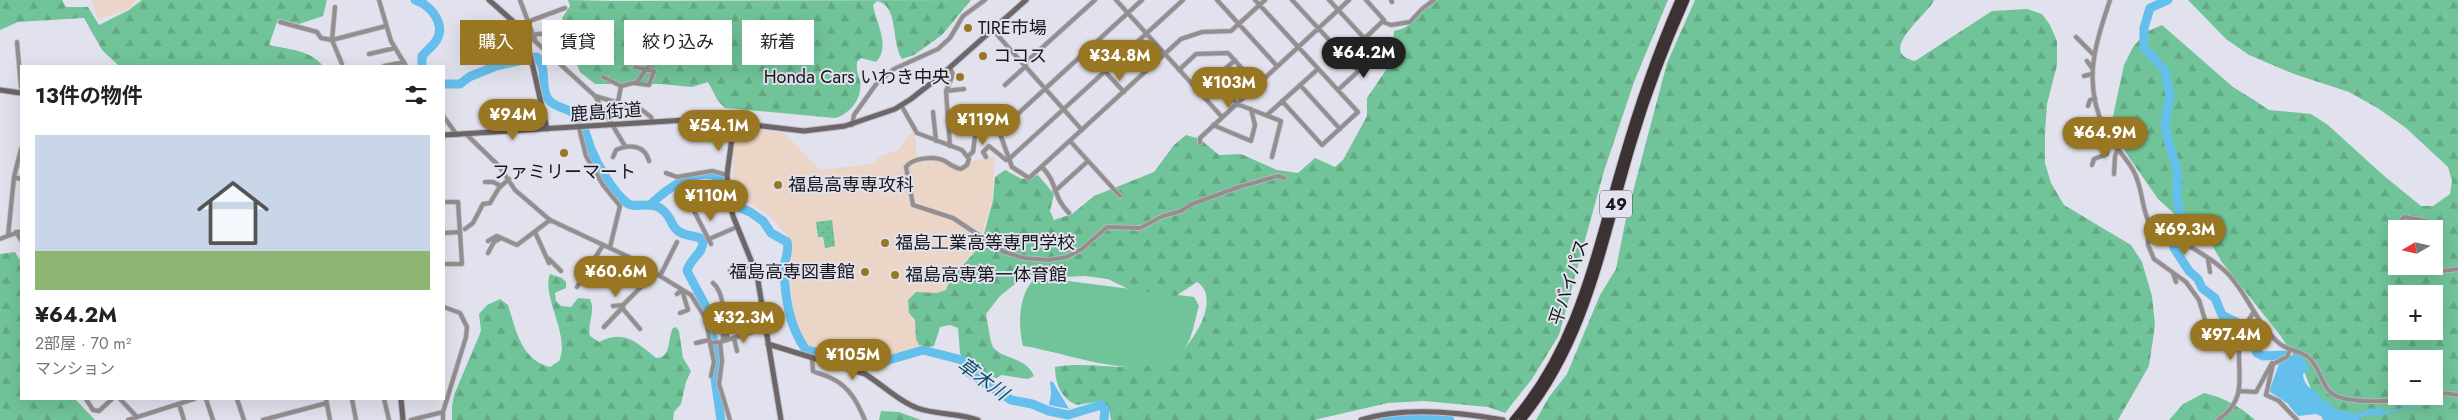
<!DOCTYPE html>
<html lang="ja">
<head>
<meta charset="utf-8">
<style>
  body { margin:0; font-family:Jost,"Noto Sans JP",sans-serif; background:#f6f6f6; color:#222; height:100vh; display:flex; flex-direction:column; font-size:19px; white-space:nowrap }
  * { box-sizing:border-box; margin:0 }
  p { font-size:16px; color:#767676 }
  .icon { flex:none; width:28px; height:28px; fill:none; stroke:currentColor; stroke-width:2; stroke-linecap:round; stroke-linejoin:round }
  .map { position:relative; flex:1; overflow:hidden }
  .drawer { position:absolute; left:20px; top:65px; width:425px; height:335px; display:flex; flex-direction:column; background:#fff; border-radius:0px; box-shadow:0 5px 20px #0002 }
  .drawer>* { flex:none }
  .hud { position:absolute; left:460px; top:20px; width:475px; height:45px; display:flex; gap:10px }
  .needle { width:32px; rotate:261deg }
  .controls { position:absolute; left:2388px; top:220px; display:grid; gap:10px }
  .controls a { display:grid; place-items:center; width:55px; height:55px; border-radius:0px; background:#fff; box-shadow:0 5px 20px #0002; font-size:25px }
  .price { position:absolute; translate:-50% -42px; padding:0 11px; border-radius:18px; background:#997621; color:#fff; font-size:16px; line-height:32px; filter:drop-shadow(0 1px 2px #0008) }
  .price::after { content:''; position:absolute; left:50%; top:30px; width:15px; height:11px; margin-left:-8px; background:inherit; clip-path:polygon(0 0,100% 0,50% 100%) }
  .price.current { background:#222; color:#fff }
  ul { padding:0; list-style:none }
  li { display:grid; align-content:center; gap:10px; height:265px; padding:0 15px }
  li span { display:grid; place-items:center; height:155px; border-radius:0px; color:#555 }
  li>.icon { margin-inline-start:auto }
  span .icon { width:90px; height:90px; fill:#fffc; stroke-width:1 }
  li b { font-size:21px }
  h2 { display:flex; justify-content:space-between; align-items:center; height:60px; padding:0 15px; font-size:21px }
  .tag { padding:0 18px; border-radius:0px; background:#fff; box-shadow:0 5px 20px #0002; font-size:18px; line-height:45px }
  .tag.current { background:#997621; color:#fff }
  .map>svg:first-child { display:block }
  .education { fill:#ead5c7 }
  .grass { fill:#71c499 }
  .forest { fill:url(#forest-firs); fill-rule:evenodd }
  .park { fill:url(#park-dots) }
  .water { fill:#65bfec }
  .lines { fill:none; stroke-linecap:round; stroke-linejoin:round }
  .river { stroke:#65bfec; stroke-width:9 }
  .street-casing { stroke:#bdbdc8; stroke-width:5.5 }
  .secondary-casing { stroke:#bdbdc8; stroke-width:7 }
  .highway-casing { stroke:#bdbdc8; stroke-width:9 }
  .street { stroke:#948e8f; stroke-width:4 }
  .secondary { stroke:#6e6567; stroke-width:5 }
  .highway { stroke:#3d3233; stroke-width:7 }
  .poi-dot { fill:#997621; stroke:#e2e2ee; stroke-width:2 }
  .labels { text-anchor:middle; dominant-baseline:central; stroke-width:4; stroke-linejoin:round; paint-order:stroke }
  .shield { fill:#e2e2ee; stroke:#54545a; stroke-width:1 }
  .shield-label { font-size:16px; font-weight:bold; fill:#17171b }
  .poi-label { font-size:18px; fill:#17171b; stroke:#e2e2ee; text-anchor:start }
  .street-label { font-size:18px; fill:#17171b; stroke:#e2e2ee }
  .water-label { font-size:19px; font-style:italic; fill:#03516f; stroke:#e2e2ee }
</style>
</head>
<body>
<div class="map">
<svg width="2458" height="420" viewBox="0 0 2458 420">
  <defs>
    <pattern id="forest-firs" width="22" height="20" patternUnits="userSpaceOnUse" patternTransform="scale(1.25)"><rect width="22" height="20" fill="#71c499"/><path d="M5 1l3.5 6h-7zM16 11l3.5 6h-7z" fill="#61a883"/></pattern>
    <pattern id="park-dots" width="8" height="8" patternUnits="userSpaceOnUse" patternTransform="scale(1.25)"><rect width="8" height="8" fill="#71c499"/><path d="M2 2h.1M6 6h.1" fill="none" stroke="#61a883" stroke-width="1.8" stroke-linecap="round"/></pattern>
  </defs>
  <rect width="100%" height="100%" fill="#e2e2ee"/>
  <path class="education" d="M 91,0 L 135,0 L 131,8 L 98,19 Z
    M 735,127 L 784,133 L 820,170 L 872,164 L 879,157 L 898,150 L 911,132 L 915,134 L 917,156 L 934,154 L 962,166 L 966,162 L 995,156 L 992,200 L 971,270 L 927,343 L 872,364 L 862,364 L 807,346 L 796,326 L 790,283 L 792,249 L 788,237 L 770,216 L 737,196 L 732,190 Z"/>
  <path class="grass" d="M 1036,277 L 1194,297 L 1199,306 C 1195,318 1193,336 1186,346 C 1157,391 1064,351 1023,346 C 1018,324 1018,294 1036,277 Z"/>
  <path class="forest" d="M 0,0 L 62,0 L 66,7 L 88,7 L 99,25 L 129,10 L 142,0 L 327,0 L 323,16 L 299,24 L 278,19 L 269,45 C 287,49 311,50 323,66 L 119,66 L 102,50 L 84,18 L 18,22 L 0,30 Z
    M 568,0 L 613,1 L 971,0 L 942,35 L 914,55 L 902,59 C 891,43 899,5 877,1 L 873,5 C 876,23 891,46 876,62 L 861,58 L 857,62 C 856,70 858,74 860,81 C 863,98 850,114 835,118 L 725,108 L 718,101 L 708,82 L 692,87 L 661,84 L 595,84 L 580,72 L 569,45 L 562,18 L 570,6 Z
    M 1435,0 L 1668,0 L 1634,82 L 1604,171 L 1559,335 L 1532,379 L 1505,413 L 1488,407 L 1424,401 L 1388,403 L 1314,420 L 1111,420 L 1109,410 L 1102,401 L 1077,405 C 1061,399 1055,383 1055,367 C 1100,358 1160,385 1191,340 C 1197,331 1202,323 1205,313 C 1208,301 1208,289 1197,282 L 1176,296 L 1128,289 L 1108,279 L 1085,276 L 1065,277 L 1050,274 L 1026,275 L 1000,296 L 986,314 C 988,323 989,335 992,345 C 998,359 1026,356 1034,376 L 1028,379 L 1001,375 L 997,378 L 970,372 L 960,353 L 958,328 L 950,325 L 940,327 L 934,346 L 929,347 L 919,345 L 916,339 L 915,320 L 909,313 L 908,300 L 916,292 L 937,293 L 946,290 L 950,280 L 981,245 L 993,200 L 995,177 L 1005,170 L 1022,179 L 1038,175 L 1054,194 L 1050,211 L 1054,220 L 1072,214 L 1094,196 L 1154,172 L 1174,145 L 1186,135 L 1200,139 L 1219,155 L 1241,154 L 1277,170 L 1298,173 L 1315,158 L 1335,167 L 1343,160 L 1367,116 L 1367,98 L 1392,61 L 1394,31 C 1416,27 1417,12 1435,0 Z
    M 1695,0 L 1934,0 C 1931,12 1874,52 1915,61 L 1992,11 L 2027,9 L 2042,14 L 2050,25 L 2057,41 L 2057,65 L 2047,104 L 2045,134 L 2045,163 L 2051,183 L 2064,205 L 2131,245 L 2142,262 L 2152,296 L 2155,325 L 2149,366 L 2118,420 L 1536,420 L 1549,397 L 1567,374 L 1600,295 L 1616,269 L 1626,218 L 1667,63 Z
    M 2188,0 L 2458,0 L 2458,420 L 2323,420 L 2304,371 L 2280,335 L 2221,261 L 2208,238 L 2180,219 L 2158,199 L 2126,153 L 2113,116 L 2124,65 L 2133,47 L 2146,32 L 2162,25 L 2233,87 L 2254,100 L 2269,110 L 2311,114 L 2328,125 L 2383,175 L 2421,206 L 2433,206 L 2450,194 L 2452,181 L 2448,167 L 2406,128 L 2379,109 L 2349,92 L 2294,74 L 2249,55 L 2226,39 ZM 2396,229 L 2434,229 L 2434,266 L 2396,266 ZM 2396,294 L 2434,294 L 2434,331 L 2396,331 ZM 2396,359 L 2434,359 L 2434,396 L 2396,396 Z
    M 15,252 L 21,262 L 21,399 L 75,399 L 95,420 L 0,420 L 0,254 Z
    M 550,274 L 562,278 L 566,282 L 566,288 L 555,293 L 556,301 L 561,306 L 571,307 L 578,298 L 590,299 C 596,312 587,323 590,336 L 599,342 C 625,329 637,343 656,358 C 672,358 667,339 673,328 L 676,327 L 679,331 L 683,358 L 691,371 L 686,382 L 681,404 L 674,412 L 673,420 L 452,420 L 452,407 L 454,395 L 481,331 L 479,314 L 487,305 L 500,299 L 508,305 C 516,330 521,360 550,367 L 559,361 C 571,336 541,296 550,274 Z
    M 2204,393 C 2225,398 2239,406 2255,420 L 2169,420 L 2183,404 Z
    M 881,411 L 899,412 L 921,420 L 879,420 Z"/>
  <path class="park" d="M 832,220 L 835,246 L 825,248 L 823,237 L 818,237 L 816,222 Z"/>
  <path class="water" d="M 2300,354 L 2310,369 L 2303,374 C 2303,384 2311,390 2319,393 L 2323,401 L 2330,402 L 2333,409 L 2358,414 L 2371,408 L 2376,410 L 2381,407 L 2385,411 L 2421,406 L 2377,416 L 2367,414 L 2359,420 L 2323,420 L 2323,417 L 2316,414 L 2298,416 L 2287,403 L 2270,392 L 2270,389 L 2280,361 L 2292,355 Z
    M 1050,381 L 1053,382 L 1069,409 L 1049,405 L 1051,394 Z"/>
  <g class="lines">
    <path class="river" d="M 415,0 C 430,5 447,24 436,41 C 432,47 426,51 422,56 L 422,66
      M 2168,0 L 2150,8 L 2144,28 L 2144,48 L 2165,70 L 2170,95 L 2165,124 L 2168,141 L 2177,169 L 2177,196 L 2181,221 L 2173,240 L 2174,248 L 2189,271 L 2198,279 L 2202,288 L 2215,298 L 2222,315 L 2244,326 L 2257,353 L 2263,356 L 2284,355 L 2292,363
      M 444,84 L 460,84 L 469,77 L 496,66 L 537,57 C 548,70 540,84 547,97 C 553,109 570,107 578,117 C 585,127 587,138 591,149 C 598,166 613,192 627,203 C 634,209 648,201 660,208 C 673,217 669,224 678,231 C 685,236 692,235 700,238 L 703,242 C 703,254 690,258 687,271 L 711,316 L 711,332 L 718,352 L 715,379 L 721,420
      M 651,204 C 667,189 698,165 720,178 L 738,207 L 750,212 L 763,221 L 771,233 L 787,242 C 790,252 784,260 784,269 C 785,297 789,327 806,350 L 832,356 L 861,366 L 872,365 L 923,350 L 962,360 L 968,372 L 1011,400 L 1032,404 L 1049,411 L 1068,415 L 1101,405 L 1105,409 L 1104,420
      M 1381,420 L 1404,417 L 1450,420"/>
    <g class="street-casing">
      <path id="street" d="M 379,0 L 391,41 L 406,66
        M 520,0 L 535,40
        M 1116,0 L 1222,117
        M 1142,0 L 999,131 L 1012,167 L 1029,178 L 1181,39 L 1202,32 L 1231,31 L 1265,0
        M 1217,0 L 1277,66
        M 1255,0 L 1358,112 L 1322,145 L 1282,101
        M 1292,0 L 1358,71
        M 1329,0 L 1378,53 L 1338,90
        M 1391,0 L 1392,2
        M 2110,0 C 2095,45 2082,83 2105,130 C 2112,144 2125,156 2133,170 C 2143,187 2141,208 2150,225 C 2173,238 2206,253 2225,271 C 2246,290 2256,324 2280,344 C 2288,350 2300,351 2308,357 C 2319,365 2321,383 2330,392 C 2342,404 2397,403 2412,396
        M 335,7 L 332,40 L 342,64
        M 280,22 L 317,32 L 321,38 L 332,40 L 386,26
        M 527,22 L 565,8
        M 1383,22 L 1391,25 L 1410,22 L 1422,9 L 1434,0
        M 992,29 L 1082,130
        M 525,32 L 595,96 L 642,110 L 651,117 L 652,122
        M 533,35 C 548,32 560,33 565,49
        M 2076,37 L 2093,54
        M 1364,39 L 1384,20 L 1366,0
        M 17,42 L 21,87
        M 1086,51 L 1124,92
        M 369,54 L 395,48
        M 1235,60 L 1214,79 L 1237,104 L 1281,121 L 1272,157
        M 2087,61 L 2092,68
        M 1024,64 L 1095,0
        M 384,66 L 404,62
        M 950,67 L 953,75 L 946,91 L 950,146
        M 1179,70 L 1196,54 L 1228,53 L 1257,85
        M 2084,76 L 2092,74
        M 603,77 L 621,86 L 637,82 L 660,50 L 658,41
        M 634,83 L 649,85 L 654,71 L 635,67
        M 1005,85 L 1026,66
        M 1300,85 L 1340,129
        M 946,91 L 964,89
        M 595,96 L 625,146
        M 618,102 L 621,86
        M 901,105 L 917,133 L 962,150 L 969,159 L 967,165 L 961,169 C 953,168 949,163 943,160 C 933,156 912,158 906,167 L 913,205 L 953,218 L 1004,252 L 1024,258 L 1048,260 L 1067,257 L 1082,249 L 1107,227 L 1140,228 L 1163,216 L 1181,211 L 1192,204 L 1239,187 L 1278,176 L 1284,178
        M 2088,106 L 2090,100 L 2095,98
        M 933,112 L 936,141
        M 1267,115 L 1318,69
        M 444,117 L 457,135
        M 852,125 L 854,115 L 877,83 L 894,69 L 938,49 L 950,38 L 963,16 L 985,0
        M 1213,125 L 1251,141 L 1255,125 L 1251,109
        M 579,128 L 586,156 L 603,185 L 620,206 L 610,247
        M 466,134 L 499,166 L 515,190 L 550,220 L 629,257 L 691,295 L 706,319 L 710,343 L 720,342 L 766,328
        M 1070,141 L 1120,196
        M 1200,143 L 1200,138 L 1349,0
        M 968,156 L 973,152 L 977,120
        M 613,157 L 616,150 C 630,144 645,145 649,161
        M 986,157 L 983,152 L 989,146 L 1006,160 L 1009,159 L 1183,0
        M 2092,165 L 2094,159 L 2107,154 L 2109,138
        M 1042,167 C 1058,183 1052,196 1069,213
        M 666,173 L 677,177 L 712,171 L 727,175
        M 2114,174 L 2115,156 L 2118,149
        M 14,177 L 21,179
        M 485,182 L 493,182 L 501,186
        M 1055,191 L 1088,161
        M 444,202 L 458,202 L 462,264 L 444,264
        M 693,209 L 711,244
        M 2149,221 L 2148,245 L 2154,259 L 2186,282 L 2199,300 L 2205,320 L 2214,327 L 2240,341
        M 465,229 L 473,223 L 483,204 L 490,203 L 499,188 L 509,179
        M 2403,229 L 2400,222 L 2404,217 L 2427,221
        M 16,232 L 21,240
        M 535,232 L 549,263
        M 444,233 L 460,232
        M 8,236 L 14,177 L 21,149
        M 0,239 L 21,231
        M 709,239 L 737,227
        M 488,241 L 497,236 L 517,245 L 550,220
        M 488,253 L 494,242 L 501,238
        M 549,259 L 561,271
        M 2208,259 L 2210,272
        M 2434,263 L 2442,271 L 2458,269
        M 730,271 L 754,265
        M 2173,273 L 2176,282
        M 660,276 L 677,242
        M 713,283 C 727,295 723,325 723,341
        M 577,287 L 603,245
        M 677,294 L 682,290 L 688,310 L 680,313
        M 613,306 L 623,305
        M 604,327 L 623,307
        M 640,329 L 623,309 L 623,305 L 655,273
        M 734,338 L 737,351
        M 727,340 L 727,327 L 739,322 L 736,305
        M 720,342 L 722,361 L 719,384 L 730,420
        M 696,343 L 709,340
        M 710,343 L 714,362 L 711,376
        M 2290,349 L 2287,357 L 2273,364 L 2266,395 L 2279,401 L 2297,420
        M 812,358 L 813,371 C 819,374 825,375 831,378 C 850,387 857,402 865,420
        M 2239,391 L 2256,392 L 2272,363
        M 2434,392 L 2458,395
        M 86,399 L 93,410 L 99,411 L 112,399
        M 120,399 L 137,417
        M 206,399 L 213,420
        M 237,399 L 244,420
        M 326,399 L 330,420
        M 352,399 L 356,420
        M 384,399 L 389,420
        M 179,404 L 184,420
        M 128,420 L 194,399
        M 263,420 L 327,403
        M 411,420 L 443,412
        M 443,420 L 443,412 L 466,337 L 467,327 L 460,313 L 444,307
        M 2218,420 C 2251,397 2235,372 2240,341 C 2241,331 2248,321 2253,313"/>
    </g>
    <g class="secondary-casing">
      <path id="secondary" d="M 489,0 L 525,32 L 547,129
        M 0,90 L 21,93
        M 734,123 L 727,175 L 729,199 L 733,216 L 757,275 L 781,420
        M 444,135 L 702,119 L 804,131 L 845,126 L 895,109 L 911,99 L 939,77 L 1026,0
        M 768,344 L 865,374 C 883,385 898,401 917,408 C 937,415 958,413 978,420
        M 401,399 L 403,420
        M 1361,420 C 1404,406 1459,412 1503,420"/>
    </g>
    <g class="highway-casing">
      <path id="highway" d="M 1513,420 C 1577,346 1594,256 1621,164 C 1637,108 1656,53 1679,0
        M 1522,420 C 1589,339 1604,236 1634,139 C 1648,92 1666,45 1686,0"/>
    </g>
    <use href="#street" class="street"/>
    <use href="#secondary" class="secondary"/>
    <use href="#highway" class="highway"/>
  </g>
  <g class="poi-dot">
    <circle cx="968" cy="28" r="5"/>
    <circle cx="983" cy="56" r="5"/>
    <circle cx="960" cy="77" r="5"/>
    <circle cx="564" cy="153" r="5"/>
    <circle cx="778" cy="185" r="5"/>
    <circle cx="885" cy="243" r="5"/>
    <circle cx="865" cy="272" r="5"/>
    <circle cx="895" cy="275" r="5"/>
  </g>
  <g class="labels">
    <rect class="shield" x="1600" y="190.5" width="32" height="27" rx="4"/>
    <g class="shield-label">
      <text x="1616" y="204">49</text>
    </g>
    <g class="poi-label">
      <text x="978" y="28">TIRE市場</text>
      <text x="993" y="56">ココス</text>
      <text x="950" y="77" text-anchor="end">Honda Cars いわき中央</text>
      <text x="564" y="172" text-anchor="middle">ファミリーマート</text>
      <text x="788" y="185">福島高専専攻科</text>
      <text x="895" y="243">福島工業高等専門学校</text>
      <text x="855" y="272" text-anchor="end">福島高専図書館</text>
      <text x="905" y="275">福島高専第一体育館</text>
    </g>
    <g class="street-label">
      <text transform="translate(606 112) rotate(-4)">鹿島街道</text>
      <text transform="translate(1569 282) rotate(-72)">平バイパス</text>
    </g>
    <g class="water-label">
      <text transform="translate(983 379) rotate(36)">草木川</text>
    </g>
  </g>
</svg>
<div class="controls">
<a><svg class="needle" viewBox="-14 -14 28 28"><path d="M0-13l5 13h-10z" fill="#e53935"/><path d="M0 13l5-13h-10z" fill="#767676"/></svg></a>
<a>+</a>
<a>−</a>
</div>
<b class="price current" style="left:1364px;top:79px">¥64.2M</b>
<b class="price" style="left:1120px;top:82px">¥34.8M</b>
<b class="price" style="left:1229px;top:109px">¥103M</b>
<b class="price" style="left:513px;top:141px">¥94M</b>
<b class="price" style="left:983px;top:146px">¥119M</b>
<b class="price" style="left:719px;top:152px">¥54.1M</b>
<b class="price" style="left:2105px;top:159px">¥64.9M</b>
<b class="price" style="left:711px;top:222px">¥110M</b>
<b class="price" style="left:2185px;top:256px">¥69.3M</b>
<b class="price" style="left:616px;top:298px">¥60.6M</b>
<b class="price" style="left:744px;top:344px">¥32.3M</b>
<b class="price" style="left:2231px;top:361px">¥97.4M</b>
<b class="price" style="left:853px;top:381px">¥105M</b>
<div class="hud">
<a class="tag current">購入</a>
<a class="tag">賃貸</a>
<a class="tag">絞り込み</a>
<a class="tag">新着</a>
</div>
<section class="drawer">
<h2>13件の物件<svg class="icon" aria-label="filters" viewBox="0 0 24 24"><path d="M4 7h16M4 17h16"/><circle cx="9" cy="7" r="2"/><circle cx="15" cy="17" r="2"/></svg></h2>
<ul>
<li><span style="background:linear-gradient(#c9d6e8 75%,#8fb573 0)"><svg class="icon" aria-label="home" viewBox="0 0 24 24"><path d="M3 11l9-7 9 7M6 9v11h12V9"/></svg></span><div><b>¥64.2M</b><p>2部屋 · 70 m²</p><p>マンション</p></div></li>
</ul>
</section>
</div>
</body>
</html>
